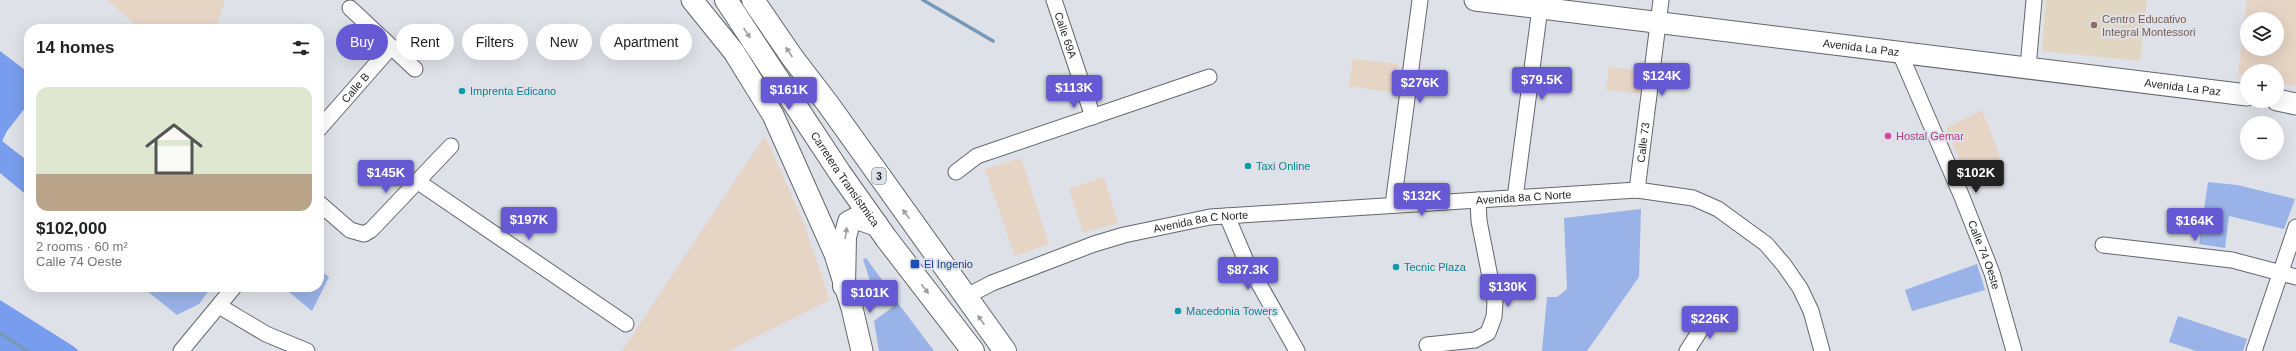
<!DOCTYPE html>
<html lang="en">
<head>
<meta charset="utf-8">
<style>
  body { margin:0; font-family:Arial,sans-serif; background:#f6f6f6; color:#202124; height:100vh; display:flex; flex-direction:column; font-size:15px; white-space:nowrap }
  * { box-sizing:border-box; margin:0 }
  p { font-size:13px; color:#757577 }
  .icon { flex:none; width:22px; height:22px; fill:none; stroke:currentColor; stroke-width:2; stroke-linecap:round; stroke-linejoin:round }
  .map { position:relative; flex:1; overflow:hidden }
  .side { position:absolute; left:24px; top:24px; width:300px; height:268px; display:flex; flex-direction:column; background:#fff; border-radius:16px; box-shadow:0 4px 16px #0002 }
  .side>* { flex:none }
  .top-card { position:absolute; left:336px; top:24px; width:380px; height:36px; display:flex; gap:8px }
  .buttons { position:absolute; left:2240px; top:12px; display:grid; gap:8px }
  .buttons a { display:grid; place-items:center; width:44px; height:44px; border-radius:50%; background:#fff; box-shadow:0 4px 16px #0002; font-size:20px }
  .price { position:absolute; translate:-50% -34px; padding:0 9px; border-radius:4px; background:#6659d3; color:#fff; font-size:13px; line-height:26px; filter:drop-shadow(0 1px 2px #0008) }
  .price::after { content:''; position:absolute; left:50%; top:24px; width:12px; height:9px; margin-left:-6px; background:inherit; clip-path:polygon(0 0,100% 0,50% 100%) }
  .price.selected { background:#222; color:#fff }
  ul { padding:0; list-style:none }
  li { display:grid; align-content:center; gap:8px; height:212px; padding:0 12px }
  li span { display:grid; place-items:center; height:124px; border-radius:12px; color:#555 }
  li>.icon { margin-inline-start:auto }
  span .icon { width:72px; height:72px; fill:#fffc; stroke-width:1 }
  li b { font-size:17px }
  h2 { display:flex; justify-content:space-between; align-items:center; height:48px; padding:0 12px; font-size:17px }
  .tag { padding:0 14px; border-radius:18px; background:#fff; box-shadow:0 4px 16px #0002; font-size:14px; line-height:36px }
  .tag.selected { background:#6659d3; color:#fff }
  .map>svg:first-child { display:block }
  .commercial { fill:#e6d4c4; fill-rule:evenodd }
  .education { fill:#e1d6c2 }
  .green { fill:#99b2e7 }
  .forest { fill:#789dee }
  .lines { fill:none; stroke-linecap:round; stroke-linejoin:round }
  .stream { stroke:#7798b6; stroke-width:3.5 }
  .street-casing { stroke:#63666b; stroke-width:17 }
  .secondary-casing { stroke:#63666b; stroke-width:23 }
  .primary-casing { stroke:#63666b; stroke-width:24 }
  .street { stroke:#fff; stroke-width:15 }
  .secondary { stroke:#fff; stroke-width:21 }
  .primary { stroke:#fff; stroke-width:22 }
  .oneway { fill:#9c9d9e }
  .education-dot { fill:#8d6e63; stroke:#dee1e7; stroke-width:1.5 }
  .culture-dot { fill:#0f9aa8; stroke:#dee1e7; stroke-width:1.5 }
  .hotel-dot { fill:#d1479c; stroke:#dee1e7; stroke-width:1.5 }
  .transit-dot { fill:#1a4fb4; stroke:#dee1e7; stroke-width:1.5 }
  .labels { text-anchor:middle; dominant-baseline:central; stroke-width:4; stroke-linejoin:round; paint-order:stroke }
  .shield { fill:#dee1e7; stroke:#5c5d61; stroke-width:1 }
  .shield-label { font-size:10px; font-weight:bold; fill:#242527 }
  .education-label { font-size:11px; fill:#785e54; stroke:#dee1e7; text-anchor:start }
  .street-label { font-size:11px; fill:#242527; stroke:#dee1e7 }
  .culture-label { font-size:11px; fill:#0d838f; stroke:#dee1e7; text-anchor:start }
  .hotel-label { font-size:11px; fill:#b23c85; stroke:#dee1e7; text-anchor:start }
  .transit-label { font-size:11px; fill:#164399; stroke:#dee1e7; text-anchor:start }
</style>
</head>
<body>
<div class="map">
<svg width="2296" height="351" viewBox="0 0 2296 351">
  <rect width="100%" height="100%" fill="#dee1e7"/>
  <path class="commercial" d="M 107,0 L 225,0 L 215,29 L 141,29 Z
    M 2247,0 L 2296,0 L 2296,86 L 2277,82 L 2277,71 L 2247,71 L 2247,76 L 2238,74 ZM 2247,19 L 2277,19 L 2277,49 L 2247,49 Z
    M 1353,59 L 1398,64 L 1396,93 L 1349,86 Z
    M 1609,67 L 1645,71 L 1642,94 L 1606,90 Z
    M 1982,110 L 2002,162 L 1966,174 L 1946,128 Z
    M 765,136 L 802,219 L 830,300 L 728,351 L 622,351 Z
    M 1021,158 L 1049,244 L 1015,256 L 985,169 Z
    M 1104,177 L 1118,223 L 1083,233 L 1069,189 Z"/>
  <path class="education" d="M 2046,0 L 2147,0 L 2140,61 L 2042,51 Z"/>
  <path class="green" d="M 2208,182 L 2237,185 L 2295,199 L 2284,229 L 2229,216 L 2225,248 L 2199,244 Z
    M 1641,209 L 1639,277 L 1587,351 L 1542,351 L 1547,297 L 1557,297 L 1567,289 L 1564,218 Z
    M 866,258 L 893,295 L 873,309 L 872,287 L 863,259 Z
    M 1977,264 L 1985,290 L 1912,311 L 1905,290 Z
    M 319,269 L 329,277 L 312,311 L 283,287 L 319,287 Z
    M 142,287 L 211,287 L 211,288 L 199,304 L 177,315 Z
    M 898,303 L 934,351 L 879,351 L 874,321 Z
    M 2178,316 L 2247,339 L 2243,351 L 2196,351 L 2169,342 Z"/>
  <path class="forest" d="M 0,51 L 29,73 L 29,103 L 7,131 L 2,141 L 29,162 L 29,197 L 0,173 Z
    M 0,300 L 73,346 L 79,351 L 0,351 Z"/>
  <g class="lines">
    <path class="stream" d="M 923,0 L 993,41
      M 0,333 L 27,351"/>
    <g class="street-casing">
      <g id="street">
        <path id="s1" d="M 1054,0 L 1093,117"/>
        <path d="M 350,8 L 415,69"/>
        <path id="s2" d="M 1899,51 L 1962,197 L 1992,273 L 2014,351"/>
        <path d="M 2028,67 L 2034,0"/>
        <path id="s3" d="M 319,129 L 391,47"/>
        <path d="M 956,172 L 977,156 L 1209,77"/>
        <path d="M 417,181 L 626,324"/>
        <path id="s4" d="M 1637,190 L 1661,0"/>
        <path d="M 1515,198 L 1541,0"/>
        <path d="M 319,203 L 350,230 L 364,234 L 371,230 L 451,146"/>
        <path d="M 1393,205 L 1420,0"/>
        <path d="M 1227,216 L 1246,261 L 1297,351"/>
        <path d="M 2103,245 L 2232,260 L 2296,277"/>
        <path id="s5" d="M 965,297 L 992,283 L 1094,244 L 1124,235 L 1210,217 L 1637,190 L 1693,198 L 1718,209 L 1766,244 L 1784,265 L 1800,288 L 1811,311 L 1822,351"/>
        <path d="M 219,306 L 266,334 L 307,351"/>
        <path d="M 1427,345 L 1475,340 L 1488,333 L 1494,317 L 1495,302 L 1479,221 L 1478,200"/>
        <path d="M 181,351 L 234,287"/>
        <path d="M 1687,351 L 1710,315"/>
        <path d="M 2254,351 L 2296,227"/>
      </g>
    </g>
    <g class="secondary-casing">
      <g id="secondary">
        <path d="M 692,0 L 734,52 L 773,115 L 835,254 L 852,308 L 862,351"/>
        <path id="s6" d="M 1475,0 L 2247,95"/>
        <path d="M 2277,100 L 2296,104"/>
      </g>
    </g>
    <g class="primary-casing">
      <g id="primary">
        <path id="s7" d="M 726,0 L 840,173 L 886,238 L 973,351"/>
        <path d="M 753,0 L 792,57 L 828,104 L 1005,351"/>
        <path d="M 844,286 L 845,237 L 849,222 L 857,218 L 877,225"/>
      </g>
    </g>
    <use href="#street" class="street"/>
    <use href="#secondary" class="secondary"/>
    <use href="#primary" class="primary"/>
  </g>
  <defs><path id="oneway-solid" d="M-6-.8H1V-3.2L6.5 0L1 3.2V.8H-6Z"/></defs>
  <g class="oneway">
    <use href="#oneway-solid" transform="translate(747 33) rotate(56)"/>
    <use href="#oneway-solid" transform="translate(789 52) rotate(-124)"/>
    <use href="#oneway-solid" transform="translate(906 214) rotate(-125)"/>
    <use href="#oneway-solid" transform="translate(846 233) rotate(-81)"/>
    <use href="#oneway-solid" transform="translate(925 289) rotate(53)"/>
    <use href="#oneway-solid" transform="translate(981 320) rotate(-125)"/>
  </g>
  <circle class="education-dot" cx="2094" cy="25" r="4"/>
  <g class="culture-dot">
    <circle cx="462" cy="91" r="4"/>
    <circle cx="1248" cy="166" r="4"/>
    <circle cx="1396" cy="267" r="4"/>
    <circle cx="1178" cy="311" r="4"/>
  </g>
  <circle class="hotel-dot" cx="1888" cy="136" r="4"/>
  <rect class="transit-dot" x="910" y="259" width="10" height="10" rx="2"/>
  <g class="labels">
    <rect class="shield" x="872" y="168" width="14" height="16" rx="3"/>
    <g class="shield-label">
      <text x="879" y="176">3</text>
    </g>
    <g class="education-label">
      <text x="2102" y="19">Centro Educativo<tspan x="2102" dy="13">Integral Montessori</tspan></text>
    </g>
    <g class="street-label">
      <text stroke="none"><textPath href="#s1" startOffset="37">Calle 69A</textPath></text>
      <text stroke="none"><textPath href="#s6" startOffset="389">Avenida La Paz</textPath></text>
      <text stroke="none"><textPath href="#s6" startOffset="713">Avenida La Paz</textPath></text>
      <text stroke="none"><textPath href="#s3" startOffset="55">Calle B</textPath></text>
      <text stroke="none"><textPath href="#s4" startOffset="48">Calle 73</textPath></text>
      <text stroke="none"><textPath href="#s7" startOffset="215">Carretera Transístmica</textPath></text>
      <text stroke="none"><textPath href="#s5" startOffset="573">Avenida 8a C Norte</textPath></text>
      <text stroke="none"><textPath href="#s5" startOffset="249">Avenida 8a C Norte</textPath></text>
      <text stroke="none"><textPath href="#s2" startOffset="221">Calle 74 Oeste</textPath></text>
    </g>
    <g class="culture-label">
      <text x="470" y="91">Imprenta Edicano</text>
      <text x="1256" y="166">Taxi Online</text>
      <text x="1404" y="267">Tecnic Plaza</text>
      <text x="1186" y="311">Macedonia Towers</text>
    </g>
    <g class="hotel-label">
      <text x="1896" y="136">Hostal Gemar</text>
    </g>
    <g class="transit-label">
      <text x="924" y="264">El Ingenio</text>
    </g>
  </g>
</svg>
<div class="buttons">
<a><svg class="icon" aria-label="layers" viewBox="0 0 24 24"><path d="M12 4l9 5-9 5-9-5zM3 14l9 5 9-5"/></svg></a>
<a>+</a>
<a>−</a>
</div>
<b class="price" style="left:1662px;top:97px">$124K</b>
<b class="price" style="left:1542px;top:101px">$79.5K</b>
<b class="price" style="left:1420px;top:104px">$276K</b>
<b class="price" style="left:1074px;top:109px">$113K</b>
<b class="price" style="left:789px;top:111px">$161K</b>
<b class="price" style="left:386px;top:194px">$145K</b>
<b class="price selected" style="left:1976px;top:194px">$102K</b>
<b class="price" style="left:1422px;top:217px">$132K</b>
<b class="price" style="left:529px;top:241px">$197K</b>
<b class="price" style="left:2195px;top:242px">$164K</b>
<b class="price" style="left:1248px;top:291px">$87.3K</b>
<b class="price" style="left:1508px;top:308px">$130K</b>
<b class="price" style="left:870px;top:314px">$101K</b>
<b class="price" style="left:1710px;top:340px">$226K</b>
<div class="top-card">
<a class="tag selected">Buy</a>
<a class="tag">Rent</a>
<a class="tag">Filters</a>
<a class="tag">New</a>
<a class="tag">Apartment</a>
</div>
<section class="side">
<h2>14 homes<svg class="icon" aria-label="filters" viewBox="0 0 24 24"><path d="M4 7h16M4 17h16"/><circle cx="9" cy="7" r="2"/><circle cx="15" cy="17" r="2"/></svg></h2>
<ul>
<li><span style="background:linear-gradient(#dfe7d0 70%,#b9a48a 0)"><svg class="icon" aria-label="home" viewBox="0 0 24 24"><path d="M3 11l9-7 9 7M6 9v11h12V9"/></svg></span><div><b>$102,000</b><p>2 rooms · 60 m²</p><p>Calle 74 Oeste</p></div></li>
</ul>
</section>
</div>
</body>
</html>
